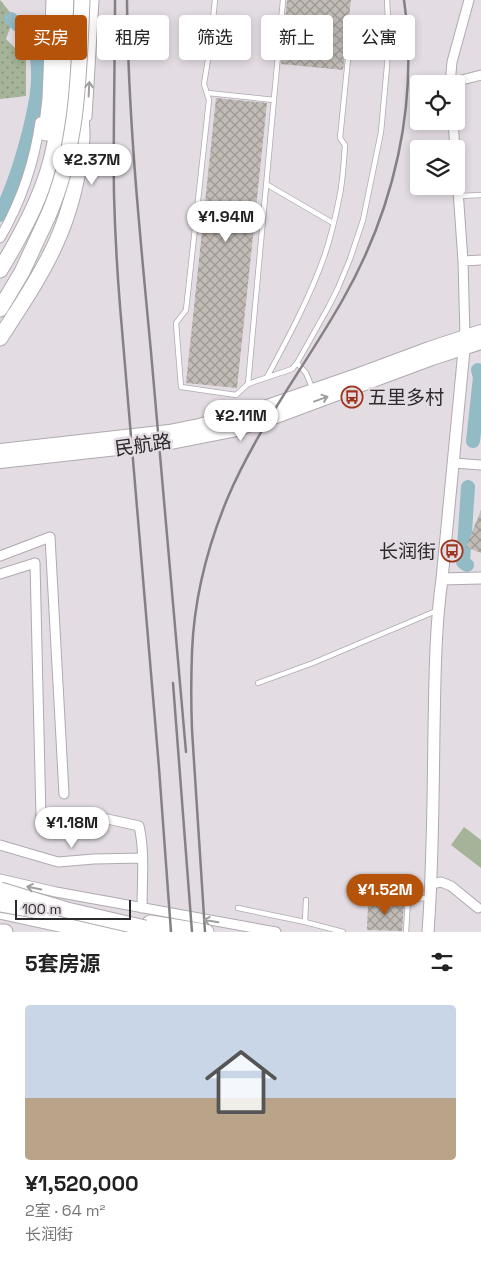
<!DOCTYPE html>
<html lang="zh">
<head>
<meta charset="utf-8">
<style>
  body { margin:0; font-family:"Space Grotesk","Noto Sans SC",sans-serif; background:#f6f6f6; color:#222; height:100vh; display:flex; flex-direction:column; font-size:19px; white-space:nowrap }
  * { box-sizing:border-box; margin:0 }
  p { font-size:16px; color:#767676 }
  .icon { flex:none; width:28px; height:28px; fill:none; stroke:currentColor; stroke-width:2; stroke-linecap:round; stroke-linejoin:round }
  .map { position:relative; height:932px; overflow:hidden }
  .drawer { display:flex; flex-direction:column; background:#fff; flex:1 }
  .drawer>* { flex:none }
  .guide { position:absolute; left:15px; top:15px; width:451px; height:45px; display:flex; gap:10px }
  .tools { position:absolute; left:410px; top:75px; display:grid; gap:10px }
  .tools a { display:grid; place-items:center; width:55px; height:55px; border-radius:5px; background:#fff; box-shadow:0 2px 8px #0003; font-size:25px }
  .scale { position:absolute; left:15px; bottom:12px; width:116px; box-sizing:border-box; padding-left:5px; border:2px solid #2c2a2c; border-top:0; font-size:14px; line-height:18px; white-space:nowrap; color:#2c2a2c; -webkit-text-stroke:4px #e3dde3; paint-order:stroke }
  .price { position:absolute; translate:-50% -42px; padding:0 11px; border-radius:18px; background:#fff; color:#222; font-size:16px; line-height:32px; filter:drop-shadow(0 1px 2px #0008) }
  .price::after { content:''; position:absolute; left:50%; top:30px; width:15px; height:11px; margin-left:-8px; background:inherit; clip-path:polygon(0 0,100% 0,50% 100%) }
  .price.current { background:#b45309; color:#fff }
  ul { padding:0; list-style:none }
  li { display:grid; align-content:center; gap:10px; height:265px; padding:0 25px }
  li span { display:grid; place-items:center; height:155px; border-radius:5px; color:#555 }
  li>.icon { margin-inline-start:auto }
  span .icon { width:90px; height:90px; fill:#fffc; stroke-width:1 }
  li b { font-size:21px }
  h2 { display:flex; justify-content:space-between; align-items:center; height:60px; padding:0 25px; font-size:21px }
  .pill { padding:0 18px; border-radius:5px; background:#fff; box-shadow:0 2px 8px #0003; font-size:18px; line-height:45px }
  .pill.current { background:#b45309; color:#fff }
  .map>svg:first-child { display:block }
  .grass { fill:url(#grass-dots) }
  .garden { fill:#a5b498 }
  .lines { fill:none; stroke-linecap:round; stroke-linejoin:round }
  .river { stroke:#92bbc6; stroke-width:14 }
  .building { fill:url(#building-cross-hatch) }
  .service-casing { stroke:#afaaaf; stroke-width:6 }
  .minor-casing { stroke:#afaaaf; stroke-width:11 }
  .tertiary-casing { stroke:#afaaaf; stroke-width:13 }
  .secondary-casing { stroke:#afaaaf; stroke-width:16 }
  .primary-casing { stroke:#afaaaf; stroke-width:17 }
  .trunk-casing { stroke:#afaaaf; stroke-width:17 }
  .service { stroke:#fff; stroke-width:4.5 }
  .minor { stroke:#fff; stroke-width:9 }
  .tertiary { stroke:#fff; stroke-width:11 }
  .secondary { stroke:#fff; stroke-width:14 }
  .primary { stroke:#fff; stroke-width:15 }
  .trunk { stroke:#fff; stroke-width:15 }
  .rail { stroke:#848084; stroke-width:2.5 }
  .trunk-bridge-casing { stroke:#afaaaf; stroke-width:17; stroke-linecap:butt }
  .trunk-bridge { stroke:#fff; stroke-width:15 }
  .oneway { stroke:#a09fa0 }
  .labels { text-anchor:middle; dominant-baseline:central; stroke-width:5; stroke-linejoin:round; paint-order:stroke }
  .poi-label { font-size:19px; fill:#2c2a2c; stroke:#e3dde3; text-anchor:start }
  .street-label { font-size:19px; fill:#2c2a2c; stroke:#e3dde3 }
</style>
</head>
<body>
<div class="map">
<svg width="481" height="932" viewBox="0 0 481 932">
  <defs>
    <pattern id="grass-dots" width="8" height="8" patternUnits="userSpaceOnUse" patternTransform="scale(1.25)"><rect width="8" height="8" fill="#a5b498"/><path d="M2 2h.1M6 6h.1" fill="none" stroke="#87937c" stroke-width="1.8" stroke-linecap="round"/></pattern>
    <pattern id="building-cross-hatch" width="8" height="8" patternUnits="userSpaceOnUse" patternTransform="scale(1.25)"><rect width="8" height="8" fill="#c2bcb7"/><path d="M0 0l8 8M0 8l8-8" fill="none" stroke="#9e9995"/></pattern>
  </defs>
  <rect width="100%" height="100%" fill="#e3dde3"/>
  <path class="grass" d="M 0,0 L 14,17 L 6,39 L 26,59 L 26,96 L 0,99 Z"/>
  <path class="garden" d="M 464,827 L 481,840 L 481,868 L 451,845 Z"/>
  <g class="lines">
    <path class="river" d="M 0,215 C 13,188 22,160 29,132 C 36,104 42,76 35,48 C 31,35 21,27 11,19
      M 473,441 L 480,377 L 478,370
      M 467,565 L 463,562 L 468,487"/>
  </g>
  <path class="building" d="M 287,0 L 351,0 L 343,70 L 281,64 Z
    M 216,98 L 267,103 L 237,388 L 186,383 Z
    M 481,510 L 481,553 L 466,547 Z
    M 368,902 L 404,903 L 402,931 L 367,930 Z"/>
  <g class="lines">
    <g class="service-casing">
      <path id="service" d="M 215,0 L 210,47 L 204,84 L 209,100 L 186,310 L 176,323 L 181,387 L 236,395 L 248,384 L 292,369 L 297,363 L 329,306 L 338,288 L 350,259 L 363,220 L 381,132 L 387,66 L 388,20 L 387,0
        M 208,93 L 274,100
        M 266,184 L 333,223
        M 459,196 L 481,195
        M 297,363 L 306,373 L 313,390
        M 267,377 C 288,338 309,299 324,257 C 331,237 336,215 340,194 C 343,178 344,161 345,145 L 340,138 L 349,49
        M 248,384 L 283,0
        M 258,683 L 313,663 L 436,611
        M 238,908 L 305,922 L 306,900
        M 305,922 L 343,932
        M 406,932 L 408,899 L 429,898"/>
    </g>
    <g class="minor-casing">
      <path id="minor" d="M 450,83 L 481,75
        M 450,84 L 452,62 L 469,0
        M 87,117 L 94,0
        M 453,121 L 455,149
        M 456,162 L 463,261 L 465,337
        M 0,238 C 21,202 34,164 40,122
        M 463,261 L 481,260
        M 454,463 L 481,465
        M 0,556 L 50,537 L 64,794
        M 0,574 L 35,563 L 41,818 L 94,816 L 139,826 C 145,852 142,881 142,908
        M 0,845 L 58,862 L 94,859 L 142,858
        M 0,879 L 56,892 L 276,932
        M 431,884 L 441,882 L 451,886 L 478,908"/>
    </g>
    <g class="tertiary-casing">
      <path id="tertiary" d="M 442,579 L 481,578
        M 428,932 C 433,865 433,798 434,730 C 435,680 435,629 442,579 L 465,340"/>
    </g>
    <g class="secondary-casing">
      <path id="secondary" d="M 0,451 L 169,432 L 199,426 L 264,408 L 359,375 L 429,349 L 481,332
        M 0,461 L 171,442 L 232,430 L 268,419 L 432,358 L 481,342"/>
    </g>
    <g class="primary-casing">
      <path id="primary" d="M 80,921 L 128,931
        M 150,923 L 206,932"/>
    </g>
    <g class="trunk-casing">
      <path id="trunk" d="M 46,133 L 50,99 L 54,0
        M 0,270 C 19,239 37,206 48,171 C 65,116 63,56 66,0
        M 0,309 L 22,272 L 48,216
        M 0,338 C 19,308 40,278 55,245 C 70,213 80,173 82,137 C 82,125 81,112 80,99
        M 0,911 L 96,932
        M 145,928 L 164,932
        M 0,932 L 5,932"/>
    </g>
    <use href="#service" class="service"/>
    <use href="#minor" class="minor"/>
    <use href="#tertiary" class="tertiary"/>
    <use href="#secondary" class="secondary"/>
    <use href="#primary" class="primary"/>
    <use href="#trunk" class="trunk"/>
    <path class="rail" d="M 115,0 C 115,65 113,130 114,195 C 115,232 117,269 120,306 L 159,768 L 171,932
      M 127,0 C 128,118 140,235 151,352 C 163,485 174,619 186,752
      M 173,683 L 192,932
      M 205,932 L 192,730 C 191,704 191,678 192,652 C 194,599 208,545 228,497 C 258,427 305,366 342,301 C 394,210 419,104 404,0"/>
    <g class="trunk-bridge-casing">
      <path id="trunk-bridge" d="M 48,216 C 78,147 79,74 82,0
        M 0,890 L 67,910 L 145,928
        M 0,904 L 40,911"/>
    </g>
    <use href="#trunk-bridge" class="trunk-bridge"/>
  </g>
  <defs><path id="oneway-shaft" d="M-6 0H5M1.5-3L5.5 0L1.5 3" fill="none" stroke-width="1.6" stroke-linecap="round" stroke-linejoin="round" transform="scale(1.25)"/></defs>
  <g class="oneway">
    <use href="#oneway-shaft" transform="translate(89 89) rotate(-87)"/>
    <use href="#oneway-shaft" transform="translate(321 399) rotate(-20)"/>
    <use href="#oneway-shaft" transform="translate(34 888) rotate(-168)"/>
    <use href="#oneway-shaft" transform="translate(211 921) rotate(-170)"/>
  </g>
  <defs>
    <g id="bus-ring" transform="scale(1.125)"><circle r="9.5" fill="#e3dde3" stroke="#9d341c" stroke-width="1.5"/><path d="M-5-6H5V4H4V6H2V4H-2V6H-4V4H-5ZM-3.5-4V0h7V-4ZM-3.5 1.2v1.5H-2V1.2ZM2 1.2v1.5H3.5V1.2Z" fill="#9d341c"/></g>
  </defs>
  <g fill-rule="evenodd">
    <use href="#bus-ring" x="352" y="397"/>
    <use href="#bus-ring" x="452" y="551"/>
  </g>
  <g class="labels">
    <g class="poi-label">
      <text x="368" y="397">五里多村</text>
      <text x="436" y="551" text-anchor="end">长润街</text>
    </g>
    <g class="street-label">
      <text transform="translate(143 445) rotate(-8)">民航路</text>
    </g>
  </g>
</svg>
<div class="tools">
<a><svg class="icon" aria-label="locate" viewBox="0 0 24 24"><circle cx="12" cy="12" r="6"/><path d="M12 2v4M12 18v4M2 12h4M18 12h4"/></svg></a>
<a><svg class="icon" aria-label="layers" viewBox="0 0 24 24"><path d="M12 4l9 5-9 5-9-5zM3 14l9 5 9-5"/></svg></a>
</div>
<div class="scale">100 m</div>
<b class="price" style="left:92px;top:186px">¥2.37M</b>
<b class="price" style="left:226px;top:243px">¥1.94M</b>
<b class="price" style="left:241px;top:442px">¥2.11M</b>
<b class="price" style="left:72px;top:849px">¥1.18M</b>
<b class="price current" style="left:385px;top:916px">¥1.52M</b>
<div class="guide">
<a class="pill current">买房</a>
<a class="pill">租房</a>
<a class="pill">筛选</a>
<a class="pill">新上</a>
<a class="pill">公寓</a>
</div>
</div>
<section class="drawer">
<h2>5套房源<svg class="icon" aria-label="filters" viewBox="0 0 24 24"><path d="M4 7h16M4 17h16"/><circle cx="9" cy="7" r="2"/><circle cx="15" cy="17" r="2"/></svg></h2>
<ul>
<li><span style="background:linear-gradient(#c9d6e8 60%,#b9a48a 0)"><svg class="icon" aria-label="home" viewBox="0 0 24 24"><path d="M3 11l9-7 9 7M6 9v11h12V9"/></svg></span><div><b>¥1,520,000</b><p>2室 · 64 m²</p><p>长润街</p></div></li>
</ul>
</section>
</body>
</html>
